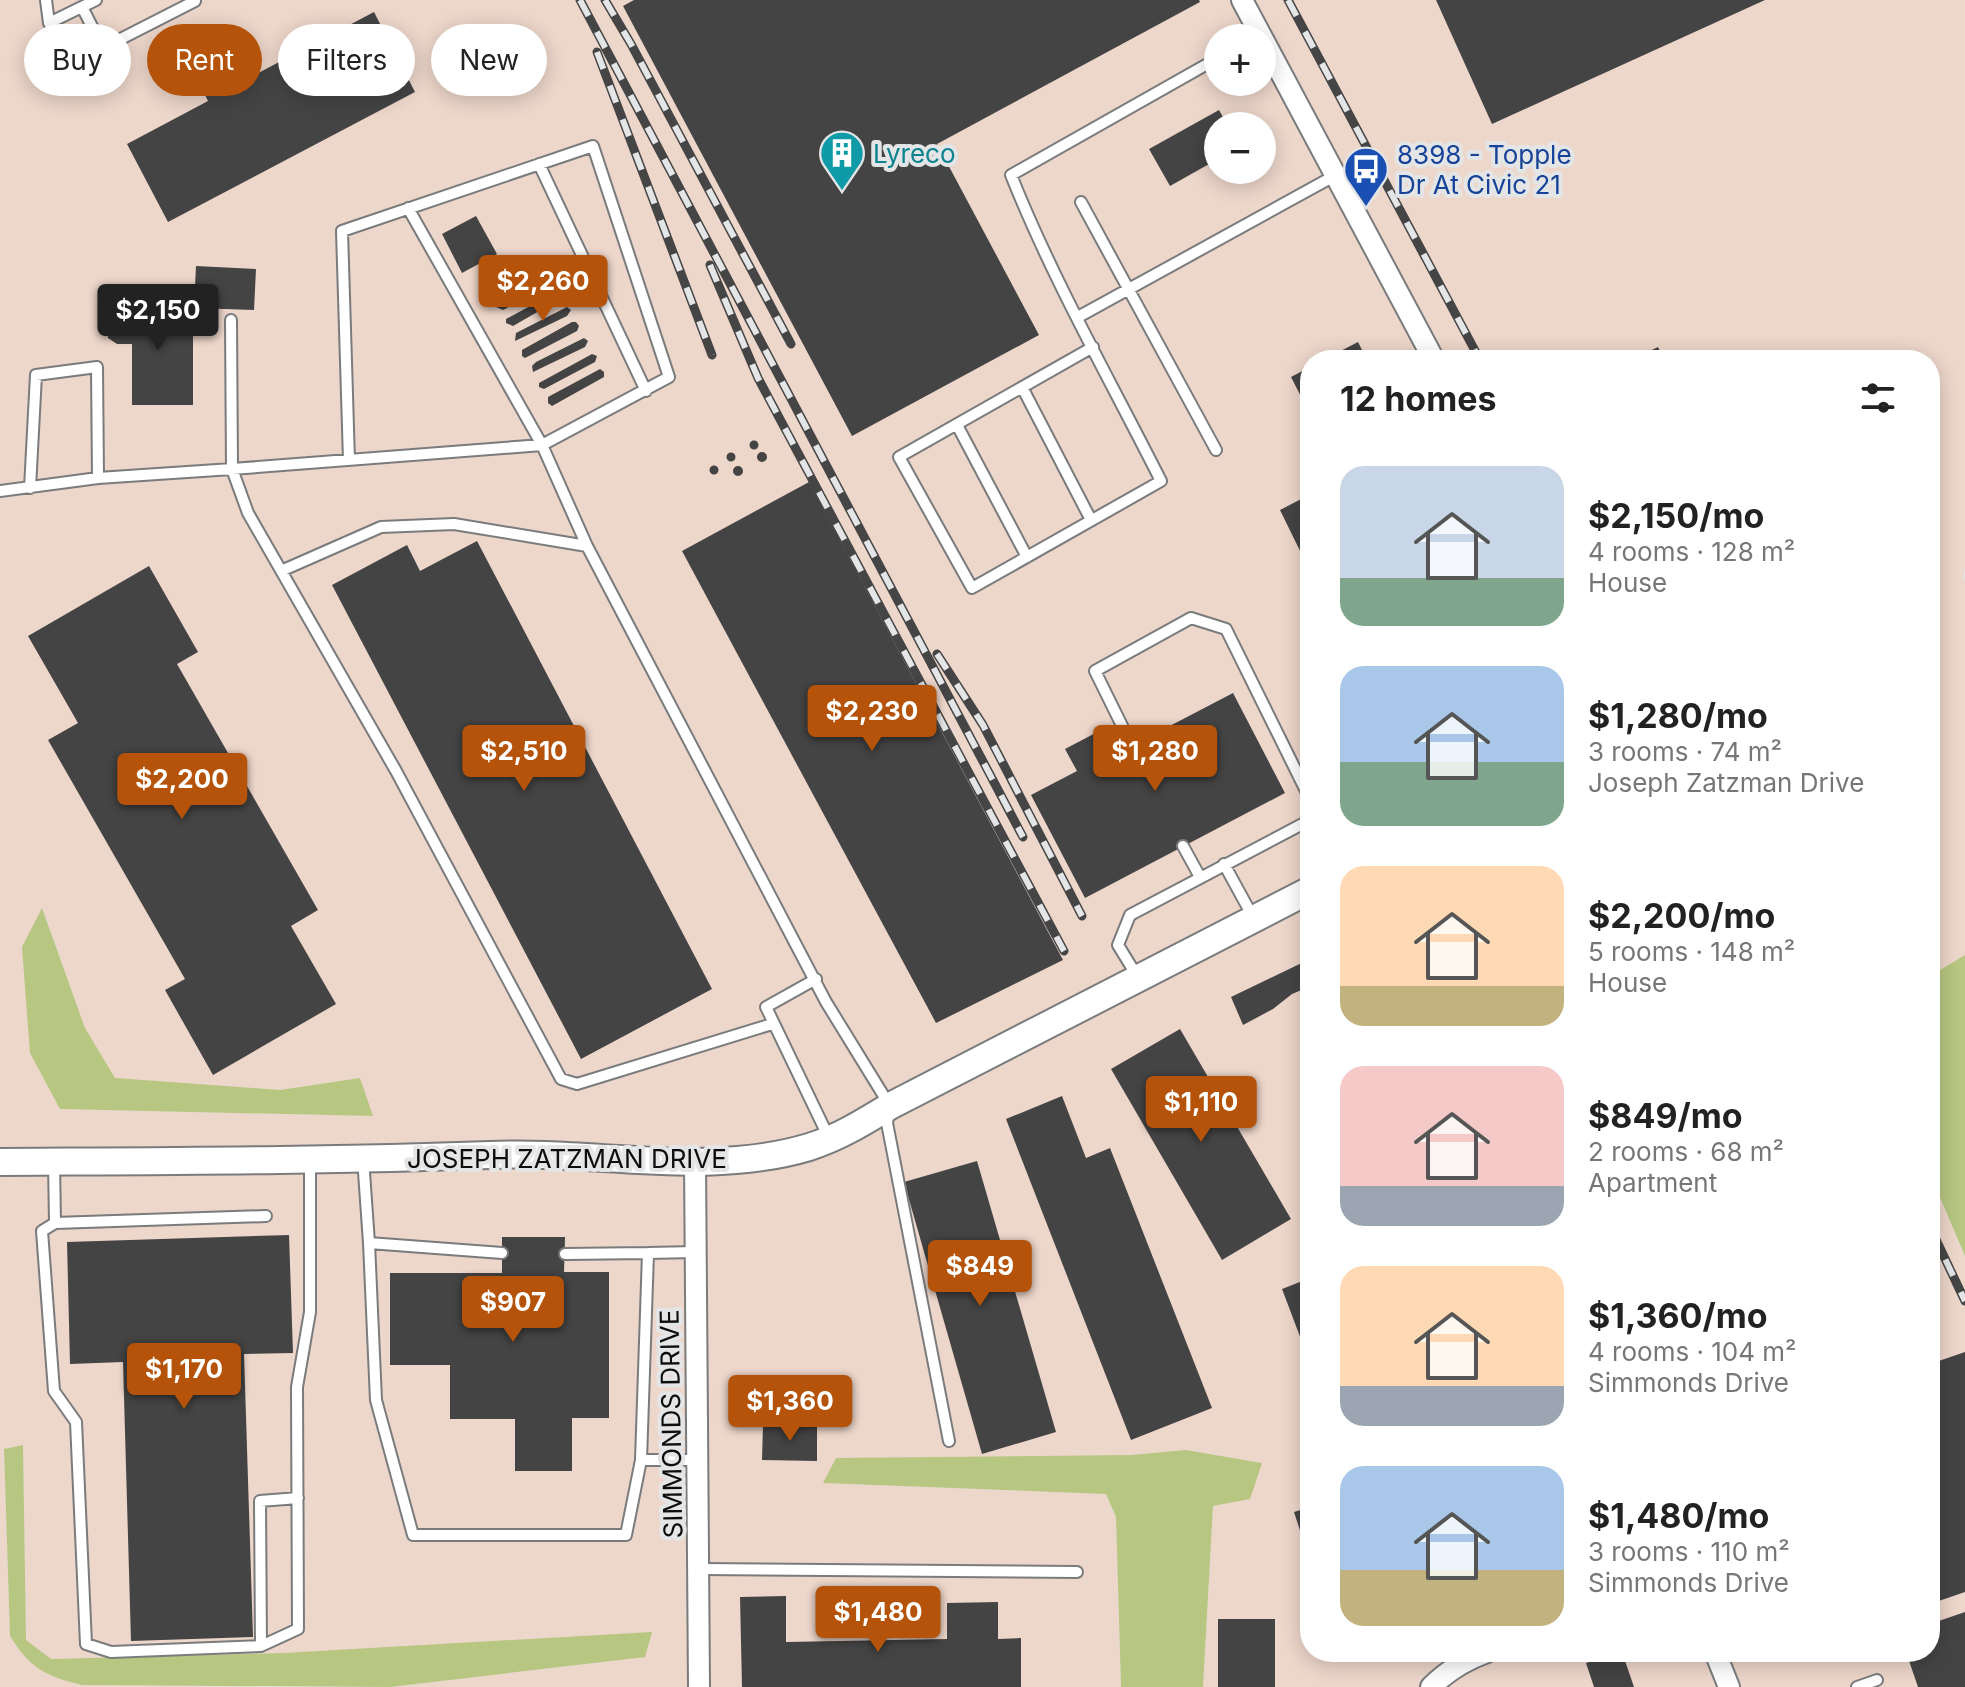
<!DOCTYPE html>
<html lang="en">
<head>
<meta charset="utf-8">
<style>
  body { margin:0; font-family:Inter,sans-serif; background:#f2f2f2; color:#222; height:100vh; display:flex; flex-direction:column; font-size:30px; white-space:nowrap }
  * { box-sizing:border-box; margin:0 }
  p { font-size:26px; color:#767676 }
  .icon { flex:none; width:44px; height:44px; fill:none; stroke:currentColor; stroke-width:2; stroke-linecap:round; stroke-linejoin:round }
  .map { position:relative; flex:1; overflow:hidden }
  .panel { position:absolute; left:1300px; top:350px; width:640px; height:1312px; display:flex; flex-direction:column; background:#fff; border-radius:32px; box-shadow:0 4px 20px #0003 }
  .panel>* { flex:none }
  .hud { position:absolute; left:24px; top:24px; width:760px; height:72px; display:flex; gap:16px }
  .fabs { position:absolute; left:1204px; top:24px; display:grid; gap:16px }
  .fabs a { display:grid; place-items:center; width:72px; height:72px; border-radius:50%; background:#fff; box-shadow:0 4px 20px #0003; font-size:40px }
  .price { position:absolute; translate:-50% -68px; padding:0 18px; border-radius:8px; background:#b45309; color:#fff; font-size:26px; line-height:52px; filter:drop-shadow(0 2px 4px #0008) }
  .price::after { content:''; position:absolute; left:50%; top:48px; width:24px; height:18px; margin-left:-12px; background:inherit; clip-path:polygon(0 0,100% 0,50% 100%) }
  .price.on { background:#222; color:#fff }
  ul { padding:0; list-style:none }
  li { display:flex; align-items:center; gap:24px; height:200px; padding:0 40px }
  li span { display:grid; place-items:center; flex:none; width:224px; height:160px; border-radius:24px; color:#555 }
  li>.icon { margin-inline-start:auto }
  span .icon { width:96px; height:96px; fill:#fffc; stroke-width:1 }
  li b { font-size:34px }
  h2 { display:flex; justify-content:space-between; align-items:center; height:96px; padding:0 40px; font-size:34px }
  .pill { padding:0 28px; border-radius:36px; background:#fff; box-shadow:0 4px 20px #0003; font-size:28px; line-height:72px }
  .pill.on { background:#b45309; color:#fff }
  .map>svg:first-child { display:block }
  .industrial { fill:#edd6ca; fill-rule:evenodd }
  .green { fill:#b7c681 }
  .building { fill:#454445 }
  .lines { fill:none; stroke-linecap:round; stroke-linejoin:round }
  .service-casing { stroke:#7a7b7c; stroke-width:14 }
  .minor-casing { stroke:#7a7b7c; stroke-width:24 }
  .tertiary-casing { stroke:#7a7b7c; stroke-width:30 }
  .service { stroke:#fff; stroke-width:10 }
  .minor { stroke:#fff; stroke-width:20 }
  .tertiary { stroke:#fff; stroke-width:26 }
  .rail-casing { stroke:#454545; stroke-width:9 }
  .rail { stroke:#e4e5e6; stroke-width:6; stroke-dasharray:18; stroke-linecap:butt }
  .labels { text-anchor:middle; dominant-baseline:central; stroke-width:8; stroke-linejoin:round; paint-order:stroke }
  .culture-label { font-size:26px; fill:#0d838f; stroke:#e4e5e6; text-anchor:start }
  .transit-label { font-size:26px; fill:#164399; stroke:#e4e5e6; text-anchor:start }
  .street-label { font-size:26px; fill:#0d0d0d; stroke:#e4e5e6 }
</style>
</head>
<body>
<div class="map">
<svg width="1965" height="1687" viewBox="0 0 1965 1687">
  <rect width="100%" height="100%" fill="#e4e5e6"/>
  <path class="industrial" d="M 0,0 L 1965,0 L 1965,568 L 1963,577 L 1965,582 L 1965,955 L 1930,976 L 1930,360 L 1310,360 L 1310,1652 L 1930,1652 L 1930,1174 L 1965,1256 L 1965,1687 L 1203,1687 L 1213,1506 L 1262,1463 L 1186,1450 L 824,1483 L 1106,1494 L 1116,1517 L 1121,1687 L 390,1687 L 644,1657 L 284,1653 L 51,1659 L 26,1641 L 23,1445 L 4,1450 L 10,1636 L 82,1685 L 266,1687 L 0,1687 ZM 1218,38 L 1262,38 L 1262,82 L 1218,82 ZM 1218,126 L 1262,126 L 1262,170 L 1218,170 ZM 43,910 L 85,1028 L 114,1079 L 280,1090 L 360,1078 L 372,1116 L 60,1109 Z"/>
  <path class="green" d="M 42,908 L 85,1028 L 115,1078 L 280,1090 L 360,1078 L 373,1116 L 60,1109 L 30,1053 L 22,947 Z
    M 1965,955 L 1965,1256 L 1930,1174 L 1930,976 Z
    M 23,1445 L 26,1640 L 51,1659 L 284,1653 L 652,1632 L 645,1657 L 390,1687 L 82,1685 C 45,1676 30,1668 10,1636 L 4,1449 Z
    M 1186,1450 L 1262,1463 L 1250,1499 L 1213,1506 L 1203,1687 L 1121,1687 L 1116,1517 L 1106,1494 L 823,1483 L 836,1458 L 1131,1455 Z"/>
  <path class="building" d="M 634,0 L 1199,0 L 1200,2 L 937,144 L 1039,335 L 852,436 L 623,6 Z
    M 1436,0 L 1765,0 L 1492,124 Z
    M 374,12 L 415,92 L 168,222 L 127,144 L 208,101 L 196,77 L 216,66 L 228,89 Z
    M 1219,110 L 1228,126 L 1218,126 L 1218,159 L 1170,186 L 1149,149 Z
    M 476,216 L 497,254 L 462,273 L 442,234 Z
    M 541,259 L 545,261 L 546,266 L 531,275 L 495,293 L 488,291 L 488,288 L 495,283 Z
    M 196,266 L 256,269 L 254,310 L 194,308 Z
    M 549,275 L 554,277 L 552,283 L 503,310 L 496,307 L 498,303 Z
    M 558,291 L 562,294 L 560,299 L 513,326 L 506,323 L 506,319 Z
    M 193,297 L 193,405 L 132,405 L 132,344 L 117,344 L 108,338 L 107,310 L 168,310 L 171,298 Z
    M 567,307 L 571,310 L 567,316 L 515,341 L 516,333 Z
    M 572,322 L 576,322 L 579,326 L 577,331 L 525,358 L 522,356 L 522,350 Z
    M 584,338 L 588,341 L 585,347 L 533,372 L 532,366 L 536,362 Z
    M 1358,342 L 1367,360 L 1323,360 Z
    M 1658,347 L 1664,360 L 1631,360 Z
    M 592,354 L 597,356 L 595,362 L 544,389 L 539,387 L 539,383 Z
    M 1310,367 L 1310,414 L 1291,377 Z
    M 600,369 L 604,372 L 604,377 L 552,406 L 548,403 L 548,397 Z
    M749.5 445a4.5 4.5 0 1 1 9 0a4.5 4.5 0 1 1-9 0Z
    M757 457a5 5 0 1 1 10 0a5 5 0 1 1-10 0Z
    M726.5 457a4.5 4.5 0 1 1 9 0a4.5 4.5 0 1 1-9 0Z
    M709.5 470a4.5 4.5 0 1 1 9 0a4.5 4.5 0 1 1-9 0Z
    M733 471a5 5 0 1 1 10 0a5 5 0 1 1-10 0Z
    M 809,482 L 1063,960 L 936,1023 L 682,551 Z
    M 1309,495 L 1310,556 L 1304,559 L 1280,510 Z
    M 477,541 L 712,989 L 581,1059 L 332,585 L 407,545 L 420,571 Z
    M 149,566 L 198,652 L 177,664 L 318,910 L 291,926 L 336,1004 L 213,1075 L 165,990 L 185,979 L 48,740 L 78,723 L 28,636 Z
    M 1233,693 L 1285,793 L 1085,898 L 1031,795 L 1077,771 L 1065,749 L 1105,728 L 1118,753 Z
    M 1310,959 L 1310,995 L 1304,989 L 1292,994 L 1273,1009 L 1243,1025 L 1231,997 Z
    M 1180,1029 L 1291,1219 L 1222,1260 L 1111,1069 Z
    M 1062,1096 L 1086,1158 L 1110,1148 L 1212,1408 L 1131,1440 L 1006,1119 Z
    M 977,1161 L 1056,1432 L 982,1454 L 904,1182 Z
    M 289,1235 L 293,1353 L 244,1354 L 253,1637 L 131,1641 L 123,1362 L 70,1364 L 67,1242 Z
    M 502,1237 L 565,1237 L 564,1272 L 609,1272 L 609,1418 L 572,1418 L 572,1471 L 515,1471 L 515,1419 L 450,1419 L 450,1365 L 390,1365 L 390,1273 L 502,1273 Z
    M 1310,1278 L 1310,1363 L 1282,1289 Z
    M 1965,1352 L 1965,1592 L 1930,1604 L 1930,1364 Z
    M 763,1425 L 817,1426 L 817,1461 L 762,1460 Z
    M 1310,1507 L 1310,1558 L 1309,1558 L 1294,1512 Z
    M 786,1596 L 786,1642 L 947,1639 L 947,1603 L 998,1602 L 998,1639 L 1021,1638 L 1021,1687 L 742,1687 L 740,1597 Z
    M 1965,1612 L 1965,1687 L 1918,1687 L 1906,1652 L 1930,1652 L 1930,1624 Z
    M 1218,1619 L 1275,1619 L 1275,1687 L 1218,1687 Z
    M 1618,1652 L 1622,1652 L 1634,1687 L 1594,1687 L 1586,1663 Z"/>
  <g class="lines">
    <g class="service-casing">
      <path id="service" d="M 46,0 L 49,23 L 96,0
        M 82,7 L 103,48 L 195,1
        M 539,164 L 646,391
        M 1081,202 L 1216,450
        M 408,208 L 542,445 L 587,546 L 826,1002 L 890,1106 L 887,1123 L 949,1441
        M 1078,317 L 1336,175
        M 1093,347 L 899,457 L 972,588 L 1161,481 C 1110,380 1053,280 1011,175 L 1218,58
        M 1023,389 L 1091,520
        M 957,425 L 1027,557
        M 349,460 L 342,231 L 593,146 L 669,377 L 542,445 L 232,469 L 248,513 L 396,771 L 561,1079 L 577,1084 L 772,1024
        M 98,478 L 232,469 L 231,320
        M 0,491 L 98,478 L 97,367 L 36,375 L 30,488
        M 281,571 L 381,527 L 454,524 L 587,546
        M 1132,746 L 1095,671 L 1191,618 L 1226,629 L 1310,799
        M 1183,846 L 1200,877
        M 1224,864 L 1253,917
        M 1137,976 L 1118,945 L 1130,915 L 1310,820
        M 816,979 L 766,1007 L 829,1138
        M 363,1158 L 369,1243 L 502,1253
        M 54,1162 L 55,1223 L 266,1216
        M 55,1223 L 42,1231 L 54,1391 L 76,1422 L 86,1644 L 111,1652 L 261,1646 L 298,1629 L 297,1387 L 310,1312 L 310,1161
        M 369,1243 L 376,1400 L 413,1535 L 626,1535 L 641,1460 L 697,1460
        M 565,1254 L 648,1253
        M 641,1460 L 648,1253 L 695,1252
        M 699,1569 L 1077,1572
        M 261,1646 L 260,1501 L 298,1498
        M 1857,1687 L 1877,1680"/>
    </g>
    <g class="minor-casing">
      <path id="minor" d="M 1242,0 L 1434,360
        M 695,1161 L 699,1687
        M 1715,1652 L 1729,1687
        M 1431,1687 C 1448,1670 1465,1660 1487,1652"/>
    </g>
    <g class="tertiary-casing">
      <path id="tertiary" d="M 0,1162 C 163,1161 327,1161 490,1155 C 595,1150 705,1178 809,1147 C 838,1138 864,1122 890,1106 L 1310,890"/>
    </g>
    <use href="#service" class="service"/>
    <use href="#minor" class="minor"/>
    <use href="#tertiary" class="tertiary"/>
    <g class="rail-casing">
      <path id="rail" d="M 580,0 L 1023,837
        M 605,0 L 631,44 L 791,344
        M 1288,0 L 1480,360
        M 597,52 L 712,355
        M 710,265 L 758,378 L 1064,951
        M 937,654 L 983,725 L 1082,916
        M 1930,1227 L 1965,1301"/>
    </g>
    <use href="#rail" class="rail"/>
  </g>
  <defs>
    <g id="building-pin" transform="scale(2.3)"><path d="M0 17L-7.5 6A9.5 9.5 0 1 1 7.5 6Z" fill="#0f9aa8" stroke="#e4e5e6"/><path d="M-4-6H4V6H1V3H-1V6H-4ZM-2.5-4.3h1.7v1.8h-1.7ZM.8-4.3h1.7v1.8H.8ZM-2.5-1h1.7V.8h-1.7ZM.8-1h1.7V.8H.8Z" fill="#fff"/></g>
    <g id="bus-pin" transform="scale(2.3)"><path d="M0 17L-7.5 6A9.5 9.5 0 1 1 7.5 6Z" fill="#1a4fb4" stroke="#e4e5e6"/><path d="M-5-6H5V4H4V6H2V4H-2V6H-4V4H-5ZM-3.5-4V0h7V-4ZM-3.5 1.2v1.5H-2V1.2ZM2 1.2v1.5H3.5V1.2Z" fill="#fff"/></g>
  </defs>
  <g fill-rule="evenodd">
    <use href="#building-pin" x="842" y="153"/>
    <use href="#bus-pin" x="1366" y="169"/>
  </g>
  <g class="labels">
    <g class="culture-label">
      <text x="873" y="153">Lyreco</text>
    </g>
    <g class="transit-label">
      <text x="1397" y="154">8398 - Topple<tspan x="1397" dy="30">Dr At Civic 21</tspan></text>
    </g>
    <g class="street-label">
      <text x="567" y="1158">JOSEPH ZATZMAN DRIVE</text>
      <text transform="translate(671 1424) rotate(-91)">SIMMONDS DRIVE</text>
    </g>
  </g>
</svg>
<div class="fabs">
<a>+</a>
<a>−</a>
</div>
<b class="price" style="left:543px;top:323px">$2,260</b>
<b class="price on" style="left:158px;top:352px">$2,150</b>
<b class="price" style="left:872px;top:753px">$2,230</b>
<b class="price" style="left:524px;top:793px">$2,510</b>
<b class="price" style="left:1155px;top:793px">$1,280</b>
<b class="price" style="left:182px;top:821px">$2,200</b>
<b class="price" style="left:1201px;top:1144px">$1,110</b>
<b class="price" style="left:980px;top:1308px">$849</b>
<b class="price" style="left:513px;top:1344px">$907</b>
<b class="price" style="left:184px;top:1411px">$1,170</b>
<b class="price" style="left:790px;top:1443px">$1,360</b>
<b class="price" style="left:878px;top:1654px">$1,480</b>
<div class="hud">
<a class="pill">Buy</a>
<a class="pill on">Rent</a>
<a class="pill">Filters</a>
<a class="pill">New</a>
</div>
<section class="panel">
<h2>12 homes<svg class="icon" aria-label="filters" viewBox="0 0 24 24"><path d="M4 7h16M4 17h16"/><circle cx="9" cy="7" r="2"/><circle cx="15" cy="17" r="2"/></svg></h2>
<ul>
<li><span style="background:linear-gradient(#c9d6e8 70%,#7fa58c 0)"><svg class="icon" aria-label="home" viewBox="0 0 24 24"><path d="M3 11l9-7 9 7M6 9v11h12V9"/></svg></span><div><b>$2,150/mo</b><p>4 rooms · 128 m²</p><p>House</p></div></li>
<li><span style="background:linear-gradient(#a9c7e8 60%,#7fa58c 0)"><svg class="icon" aria-label="home" viewBox="0 0 24 24"><path d="M3 11l9-7 9 7M6 9v11h12V9"/></svg></span><div><b>$1,280/mo</b><p>3 rooms · 74 m²</p><p>Joseph Zatzman Drive</p></div></li>
<li><span style="background:linear-gradient(#ffd9b3 75%,#c2b280 0)"><svg class="icon" aria-label="home" viewBox="0 0 24 24"><path d="M3 11l9-7 9 7M6 9v11h12V9"/></svg></span><div><b>$2,200/mo</b><p>5 rooms · 148 m²</p><p>House</p></div></li>
<li><span style="background:linear-gradient(#f6c9c9 75%,#9aa5b1 0)"><svg class="icon" aria-label="home" viewBox="0 0 24 24"><path d="M3 11l9-7 9 7M6 9v11h12V9"/></svg></span><div><b>$849/mo</b><p>2 rooms · 68 m²</p><p>Apartment</p></div></li>
<li><span style="background:linear-gradient(#ffd9b3 75%,#9aa5b1 0)"><svg class="icon" aria-label="home" viewBox="0 0 24 24"><path d="M3 11l9-7 9 7M6 9v11h12V9"/></svg></span><div><b>$1,360/mo</b><p>4 rooms · 104 m²</p><p>Simmonds Drive</p></div></li>
<li><span style="background:linear-gradient(#a9c7e8 65%,#c2b280 0)"><svg class="icon" aria-label="home" viewBox="0 0 24 24"><path d="M3 11l9-7 9 7M6 9v11h12V9"/></svg></span><div><b>$1,480/mo</b><p>3 rooms · 110 m²</p><p>Simmonds Drive</p></div></li>
</ul>
</section>
</div>
</body>
</html>
